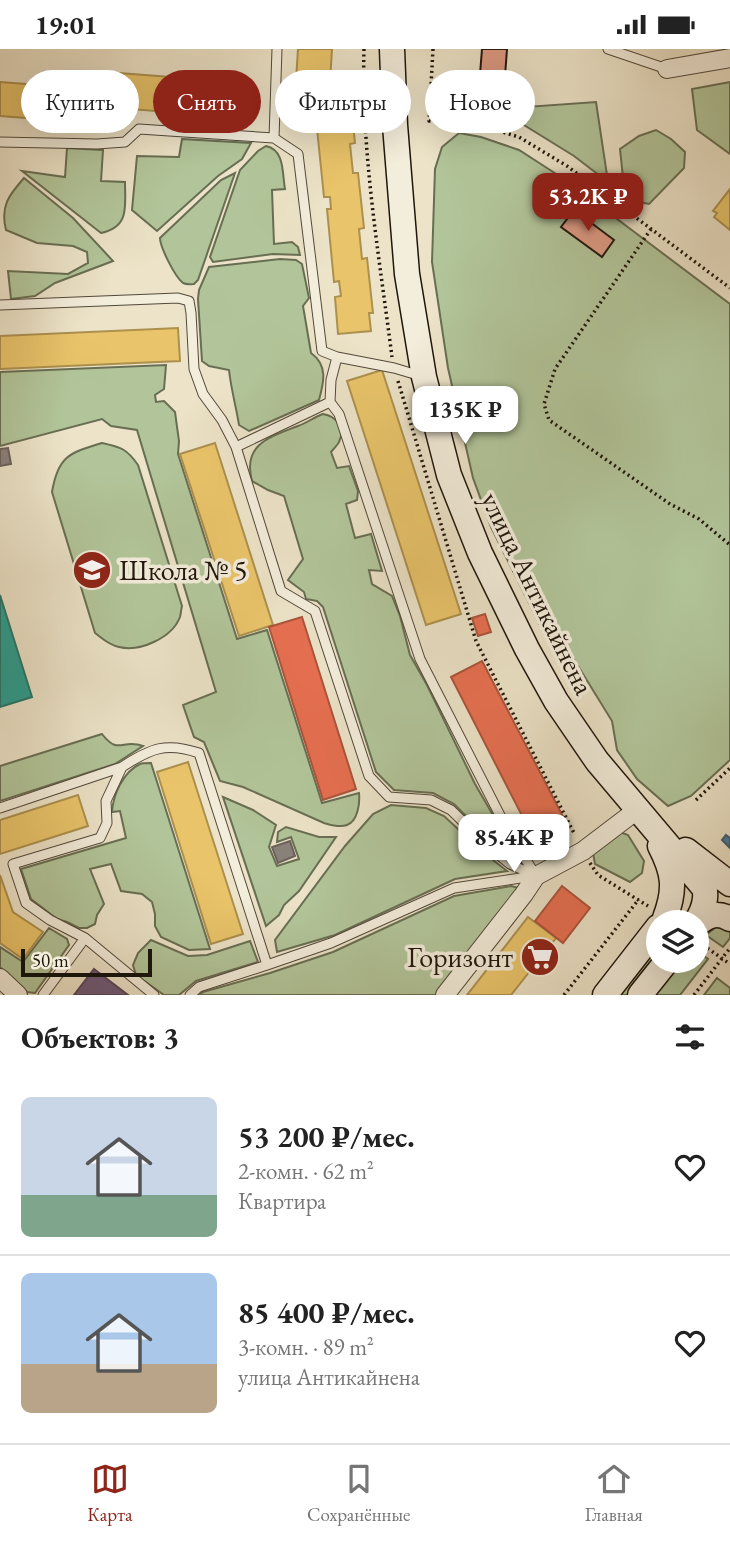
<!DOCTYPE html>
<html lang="ru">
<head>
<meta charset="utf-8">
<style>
  body { margin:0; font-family:"EB Garamond",serif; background:#f6f6f6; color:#222; height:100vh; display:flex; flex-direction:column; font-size:26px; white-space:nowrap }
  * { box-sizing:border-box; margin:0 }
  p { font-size:23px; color:#767676 }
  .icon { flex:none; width:38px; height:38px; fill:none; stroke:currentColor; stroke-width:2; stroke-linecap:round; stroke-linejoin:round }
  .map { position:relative; height:946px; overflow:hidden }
  .sheet { display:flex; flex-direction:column; background:#fff; flex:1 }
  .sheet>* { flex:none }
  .banner { position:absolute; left:21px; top:21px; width:690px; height:63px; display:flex; gap:14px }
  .controls { position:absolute; left:646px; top:861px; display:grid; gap:14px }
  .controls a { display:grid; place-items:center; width:63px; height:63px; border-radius:50%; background:#fff; box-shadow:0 7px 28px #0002; font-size:35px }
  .scale { position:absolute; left:21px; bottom:18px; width:131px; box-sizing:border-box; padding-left:7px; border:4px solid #1f160c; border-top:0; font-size:19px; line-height:24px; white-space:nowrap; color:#1f160c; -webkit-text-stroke:5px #f3eddb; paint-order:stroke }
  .price { position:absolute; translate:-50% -60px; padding:0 16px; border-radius:14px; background:#fff; color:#222; font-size:23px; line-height:46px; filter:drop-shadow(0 2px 4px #0008) }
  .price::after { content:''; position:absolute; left:50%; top:42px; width:21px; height:16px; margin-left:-10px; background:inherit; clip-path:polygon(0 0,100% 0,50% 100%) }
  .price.on { background:#8f2418; color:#fff }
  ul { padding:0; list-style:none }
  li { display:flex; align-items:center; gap:21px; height:175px; padding:0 21px }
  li+li { border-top:2px solid #e0e0e0 }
  li span { display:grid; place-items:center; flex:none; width:196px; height:140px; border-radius:10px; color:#555 }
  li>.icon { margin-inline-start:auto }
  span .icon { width:84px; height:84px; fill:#fffc; stroke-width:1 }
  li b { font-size:30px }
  h2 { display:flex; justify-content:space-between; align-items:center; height:84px; padding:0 21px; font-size:30px }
  .chip { padding:0 24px; border-radius:32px; background:#fff; box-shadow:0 7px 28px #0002; font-size:24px; line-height:63px }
  .chip.on { background:#8f2418; color:#fff }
  .status { display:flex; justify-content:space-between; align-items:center; height:49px; padding:0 35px; background:#fff; direction:ltr }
  .status svg { height:19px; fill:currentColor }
  .dock { display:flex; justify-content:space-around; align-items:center; height:98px; border-top:2px solid #e0e0e0; background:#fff; font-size:19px; color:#767676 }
  .dock a { display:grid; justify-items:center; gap:4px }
  .dock .on { color:#8f2418 }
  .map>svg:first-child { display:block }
  .green { fill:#b2c59a; stroke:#686e53; stroke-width:2 }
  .homes { fill:#e9c46a; stroke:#ac904e; stroke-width:2 }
  .shops { fill:#e76f51; stroke:#ab543c; stroke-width:2 }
  .offices { fill:#6d597a; stroke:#564559; stroke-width:2 }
  .schools { fill:#2a9d8f; stroke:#277468; stroke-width:2 }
  .public { fill:#457b9d; stroke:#3a5d72; stroke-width:2 }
  .industry { fill:#8a817c; stroke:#6a615a; stroke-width:2 }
  .building { fill:#df9b85; stroke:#1f160c; stroke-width:2 }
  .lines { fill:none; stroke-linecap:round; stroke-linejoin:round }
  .lane-casing { stroke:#52493b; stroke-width:11 }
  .street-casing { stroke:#52493b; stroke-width:20 }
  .secondary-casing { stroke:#1f160c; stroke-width:27 }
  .path { stroke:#1f160c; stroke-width:3.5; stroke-dasharray:2 3.5; stroke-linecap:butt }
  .lane { stroke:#f3eddb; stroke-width:9 }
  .street { stroke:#f3eddb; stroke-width:18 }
  .secondary { stroke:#f3eddb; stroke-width:24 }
  .labels { text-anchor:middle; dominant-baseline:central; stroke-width:7; stroke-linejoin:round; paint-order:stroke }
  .poi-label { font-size:28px; fill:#1f160c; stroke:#f3eddb; text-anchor:start }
  .street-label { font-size:28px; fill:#1f160c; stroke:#f3eddb }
</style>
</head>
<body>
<div class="status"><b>19:01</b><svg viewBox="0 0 49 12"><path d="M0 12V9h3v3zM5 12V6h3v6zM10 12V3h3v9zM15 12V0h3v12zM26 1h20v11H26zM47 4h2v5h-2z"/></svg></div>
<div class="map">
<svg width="730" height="946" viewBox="0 0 730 946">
  <rect width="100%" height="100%" fill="#ece3c8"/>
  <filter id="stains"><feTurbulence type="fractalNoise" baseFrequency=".00286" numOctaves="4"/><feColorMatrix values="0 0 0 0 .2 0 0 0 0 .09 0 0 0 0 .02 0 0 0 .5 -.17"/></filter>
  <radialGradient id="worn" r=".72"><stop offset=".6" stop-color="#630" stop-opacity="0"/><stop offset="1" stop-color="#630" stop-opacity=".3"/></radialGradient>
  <path class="green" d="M 730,33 L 730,105 L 697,81 L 692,40 Z
    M 596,53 L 608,133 L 574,107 L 524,76 L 511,59 Z
    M 656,81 L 671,90 L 685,103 L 684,119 L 649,155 L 634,152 L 624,138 L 620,100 L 639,87 Z
    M 459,84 L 481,88 L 519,101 L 564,130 L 730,255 L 730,711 L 691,747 L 668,757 L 637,730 L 617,701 L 612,672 L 570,604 L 546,588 L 491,478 L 473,429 L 448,319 L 432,213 L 435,120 L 442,98 Z
    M 182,90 L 251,94 L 242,110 L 218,127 L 157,182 L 132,161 L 137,107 L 179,108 Z
    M 266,97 C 285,101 282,124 285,140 L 272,141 L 274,195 L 292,193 L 298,198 L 300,206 L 273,205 L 213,213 L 210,208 L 240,121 L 258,102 Z
    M 67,99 L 103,101 L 101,132 L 125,133 C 125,157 130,178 101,184 L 22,122 L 65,128 Z
    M 235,124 L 198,231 L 194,235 C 190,235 187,236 183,234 C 175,228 160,198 160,189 L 221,131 Z
    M 24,129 L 73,169 L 113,212 L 55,234 L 35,247 L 11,250 L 8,222 L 68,225 L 88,214 L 87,203 L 73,197 L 37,194 L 6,181 C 0,157 9,146 24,129 Z
    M 280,210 L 296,211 L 302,215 L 309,249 L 303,257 L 311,304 C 328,316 324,333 319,351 L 249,382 L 239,376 C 236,357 231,340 229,321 L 209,317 L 202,312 L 198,250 L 199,241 L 209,218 Z
    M 166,316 L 164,340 L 155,346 L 156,353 L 164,352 L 175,363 L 179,392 L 178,405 L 237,590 L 267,581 L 322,754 L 359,744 C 360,754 358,772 347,776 C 340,779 331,776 324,774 L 243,738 L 220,732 L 204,693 L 194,688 L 183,656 L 216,643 L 137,381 L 111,377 L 102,370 L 0,397 L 0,323 Z
    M 323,365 C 336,367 346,379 339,393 C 339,394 331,403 331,403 L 337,419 L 349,417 L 358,442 L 357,451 L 346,455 L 355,489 L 371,485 L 382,522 L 369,521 L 372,535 L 392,547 L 400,567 L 410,606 L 427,636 L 475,735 L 519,811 L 493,794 L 454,755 L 433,744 L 394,741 L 376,723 L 323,558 L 317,552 L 306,550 L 304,543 L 288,531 L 303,510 L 284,447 L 268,441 L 252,432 C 242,395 270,388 298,377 C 307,374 314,368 323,365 Z
    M 102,394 C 121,398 127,400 138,416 L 182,557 C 181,561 181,564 180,568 C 172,589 140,603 119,598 C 109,596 103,590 95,584 L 52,443 C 58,407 69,404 102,394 Z
    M 102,685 C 119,707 122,689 143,697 L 115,715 L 0,752 L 0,717 Z
    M 151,714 L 210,900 L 189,901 L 161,888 L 155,877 L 155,865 L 152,853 L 142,845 L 121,842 L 111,815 L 90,820 L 104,855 L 97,866 L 95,875 L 87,879 L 79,879 L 67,873 L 57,870 L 31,850 L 21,820 L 126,789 L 120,762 L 112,763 C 113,746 123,723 140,715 C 142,714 148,714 151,714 Z
    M 223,748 L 253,761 L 276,776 L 269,798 L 277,817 L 299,810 L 291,788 L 277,793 L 278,783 L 286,778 L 319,788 L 336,788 L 299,842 L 284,856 L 279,866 L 266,877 Z
    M 391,756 L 426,759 L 444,767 L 484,804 L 507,822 L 455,830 L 335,886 L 277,903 L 275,891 L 345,797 L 373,765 Z
    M 620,783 L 628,786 L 644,812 L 642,824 L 630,833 L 595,815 L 593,804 Z
    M 511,837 L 519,839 L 437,946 L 199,946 L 203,943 L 270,924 L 333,903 L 454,847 Z
    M 716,878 L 726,879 L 730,882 L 730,889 L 723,898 L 706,886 Z
    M 49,879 L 67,890 L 69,896 L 35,944 L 27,943 L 0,918 L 0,898 L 23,913 Z
    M 151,891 L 188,907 L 207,906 L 250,892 L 258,913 L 196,932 L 179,946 L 164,946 L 136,926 L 133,916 L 138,904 Z
    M 658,895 L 658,907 L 627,946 L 618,946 Z
    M 697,902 L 708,910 L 680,946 L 653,946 L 680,912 L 696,912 Z
    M 717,929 L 730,939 L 730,946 L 704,946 Z"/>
  <path class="homes" d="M 298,0 L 332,0 L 329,50 L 295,47 Z
    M 106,23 L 235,33 L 232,68 L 105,58 L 104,75 L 0,67 L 0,33 L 104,41 Z
    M 352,66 L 355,94 L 350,95 L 353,124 L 358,124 L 364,179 L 359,180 L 362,210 L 367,209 L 373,264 L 369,264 L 371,282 L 338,285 L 335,248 L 341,247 L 339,232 L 334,233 L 327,160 L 331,160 L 330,148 L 324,148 L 316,70 Z
    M 730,140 L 730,181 L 714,168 L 717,164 L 713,162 Z
    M 178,279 L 180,312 L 0,320 L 0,287 Z
    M 382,321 L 461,565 L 426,576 L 347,332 Z
    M 215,394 L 273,576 L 239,587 L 180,405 Z
    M 188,713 L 243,885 L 211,895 L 157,723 Z
    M 78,746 L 88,777 L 0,805 L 0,771 Z
    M 0,826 L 13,863 L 43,883 L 23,910 L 0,894 Z
    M 528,868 L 556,889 L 511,946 L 467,946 Z"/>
  <path class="shops" d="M 485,565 L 491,583 L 478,587 L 472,569 Z
    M 302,568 L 356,740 L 323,751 L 269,578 Z
    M 482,612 L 569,779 L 537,796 L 451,628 Z
    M 562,837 L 590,859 L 563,894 L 535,872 Z"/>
  <path class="offices" d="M 94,920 L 128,946 L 74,946 Z"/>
  <path class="schools" d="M 0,546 L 32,648 L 0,658 Z"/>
  <path class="public" d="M 726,786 L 730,789 L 730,799 L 722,791 Z"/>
  <path class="industry" d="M 8,399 L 11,415 L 0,417 L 0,400 Z
    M 290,792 L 295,807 L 278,814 L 272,798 Z"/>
  <path class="building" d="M 482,0 L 507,0 L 505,27 L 480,25 Z
    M 574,161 L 614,191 L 602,208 L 561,178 Z"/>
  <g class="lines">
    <g class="lane-casing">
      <path id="lane" d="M 608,0 L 667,20
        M 274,89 L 298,105 L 322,302 L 337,308 L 331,331 L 330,353 L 339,365 L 420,610 L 508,782 L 536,827
        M 0,93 L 97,95 L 125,93 L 139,80 L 274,89 L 277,0
        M 0,256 L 178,249 L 189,252 L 191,264 L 194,320 L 203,345 L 222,371 L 236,398 L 330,353
        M 337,308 L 394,319 L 421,327
        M 236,398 L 281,542 L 315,562 L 369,727 L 389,748 L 431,751 L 451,761 L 489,798 L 510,815 L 534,826
        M 122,718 L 106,752 L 107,774 L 100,789 L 13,815 L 26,854 L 50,871 L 85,889 L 154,946
        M 0,759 L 122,718 C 151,699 166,693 199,704 L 267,916 L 199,938 L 190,946
        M 267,916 L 331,894 L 454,839 L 534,827
        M 43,946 L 85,889"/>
    </g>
    <g class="street-casing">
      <path id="street" d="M 667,20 L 730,9
        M 0,929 L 18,946
        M 445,946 L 524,845 L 536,827 L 583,802 L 637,761"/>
    </g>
    <g class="secondary-casing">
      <path id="secondary" d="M 392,0 L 395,76 L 407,225 L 424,328 L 449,426 L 480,504 L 527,600 L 556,652 L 597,712 L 705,840
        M 660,797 C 674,824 676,840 665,869
        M 686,801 L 730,835
        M 696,873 C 707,856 707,844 702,824
        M 696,876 C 707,867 717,862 730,870
        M 605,946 L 658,878
        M 640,946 L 667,912"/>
    </g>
    <path class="path" d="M 364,0 C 361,103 379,206 392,308
      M 433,0 L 429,72 L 462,71 L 519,88 L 567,117 L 730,239
      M 651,180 L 555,320 L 544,355 L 549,371 L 670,455 L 699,470 L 730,496
      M 398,332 L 476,592 L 575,786
      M 696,751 L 730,719
      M 590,814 L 598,826 L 648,857
      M 703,896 L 730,915
      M 564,946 L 639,850
      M 694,946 L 730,899"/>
    <use href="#lane" class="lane"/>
    <use href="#street" class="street"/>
    <use href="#secondary" class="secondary"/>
  </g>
  <defs>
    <g id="school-disc" transform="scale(2.0125)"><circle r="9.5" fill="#8f2418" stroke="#f3eddb"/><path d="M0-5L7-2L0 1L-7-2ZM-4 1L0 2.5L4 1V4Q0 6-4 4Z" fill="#fff"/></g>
    <g id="supermarket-disc" transform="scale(2.0125)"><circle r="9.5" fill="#8f2418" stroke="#f3eddb"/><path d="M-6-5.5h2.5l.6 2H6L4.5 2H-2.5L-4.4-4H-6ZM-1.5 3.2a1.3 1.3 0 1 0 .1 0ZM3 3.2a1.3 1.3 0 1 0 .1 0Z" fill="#fff"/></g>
  </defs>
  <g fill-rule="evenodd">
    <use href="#school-disc" x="92" y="521"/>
    <use href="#supermarket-disc" x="540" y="908"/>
  </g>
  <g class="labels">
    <g class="poi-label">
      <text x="119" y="521">Школа № 5</text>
      <text x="513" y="908" text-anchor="end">Горизонт</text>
    </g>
    <g class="street-label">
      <text transform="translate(538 544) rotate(64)">улица Антикайнена</text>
    </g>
  </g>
  <rect width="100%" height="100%" filter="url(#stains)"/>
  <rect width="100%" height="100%" fill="url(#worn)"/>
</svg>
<div class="controls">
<a><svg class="icon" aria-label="layers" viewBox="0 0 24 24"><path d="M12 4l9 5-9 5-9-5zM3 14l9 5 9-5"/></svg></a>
</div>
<div class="scale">50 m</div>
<b class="price on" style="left:588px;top:184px">53.2K ₽</b>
<b class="price" style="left:465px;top:397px">135K ₽</b>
<b class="price" style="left:514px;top:825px">85.4K ₽</b>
<div class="banner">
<a class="chip">Купить</a>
<a class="chip on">Снять</a>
<a class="chip">Фильтры</a>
<a class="chip">Новое</a>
</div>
</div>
<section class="sheet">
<h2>Объектов: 3<svg class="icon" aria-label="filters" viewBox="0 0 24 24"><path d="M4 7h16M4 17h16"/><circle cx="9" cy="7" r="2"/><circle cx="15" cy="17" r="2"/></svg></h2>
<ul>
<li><span style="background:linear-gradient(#c9d6e8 70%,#7fa58c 0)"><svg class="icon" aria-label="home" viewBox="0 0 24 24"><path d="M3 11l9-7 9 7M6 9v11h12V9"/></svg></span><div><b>53 200 ₽/мес.</b><p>2-комн. · 62 m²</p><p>Квартира</p></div><svg class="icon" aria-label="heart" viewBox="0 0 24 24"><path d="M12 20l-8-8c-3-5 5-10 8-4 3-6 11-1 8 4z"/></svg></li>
<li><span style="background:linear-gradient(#a9c7e8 65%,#b9a48a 0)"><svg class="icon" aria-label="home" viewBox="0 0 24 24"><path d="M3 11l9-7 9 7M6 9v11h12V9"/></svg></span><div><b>85 400 ₽/мес.</b><p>3-комн. · 89 m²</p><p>улица Антикайнена</p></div><svg class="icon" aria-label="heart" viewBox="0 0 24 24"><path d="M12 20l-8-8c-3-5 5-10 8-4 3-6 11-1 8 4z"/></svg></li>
</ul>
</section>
<nav class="dock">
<a class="on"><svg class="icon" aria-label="map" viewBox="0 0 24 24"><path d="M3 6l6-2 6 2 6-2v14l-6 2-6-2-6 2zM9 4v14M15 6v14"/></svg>Карта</a>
<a><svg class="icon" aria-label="saved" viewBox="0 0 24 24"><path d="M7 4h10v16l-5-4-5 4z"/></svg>Сохранённые</a>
<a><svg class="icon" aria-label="home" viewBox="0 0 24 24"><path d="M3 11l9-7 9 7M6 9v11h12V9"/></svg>Главная</a>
</nav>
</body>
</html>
